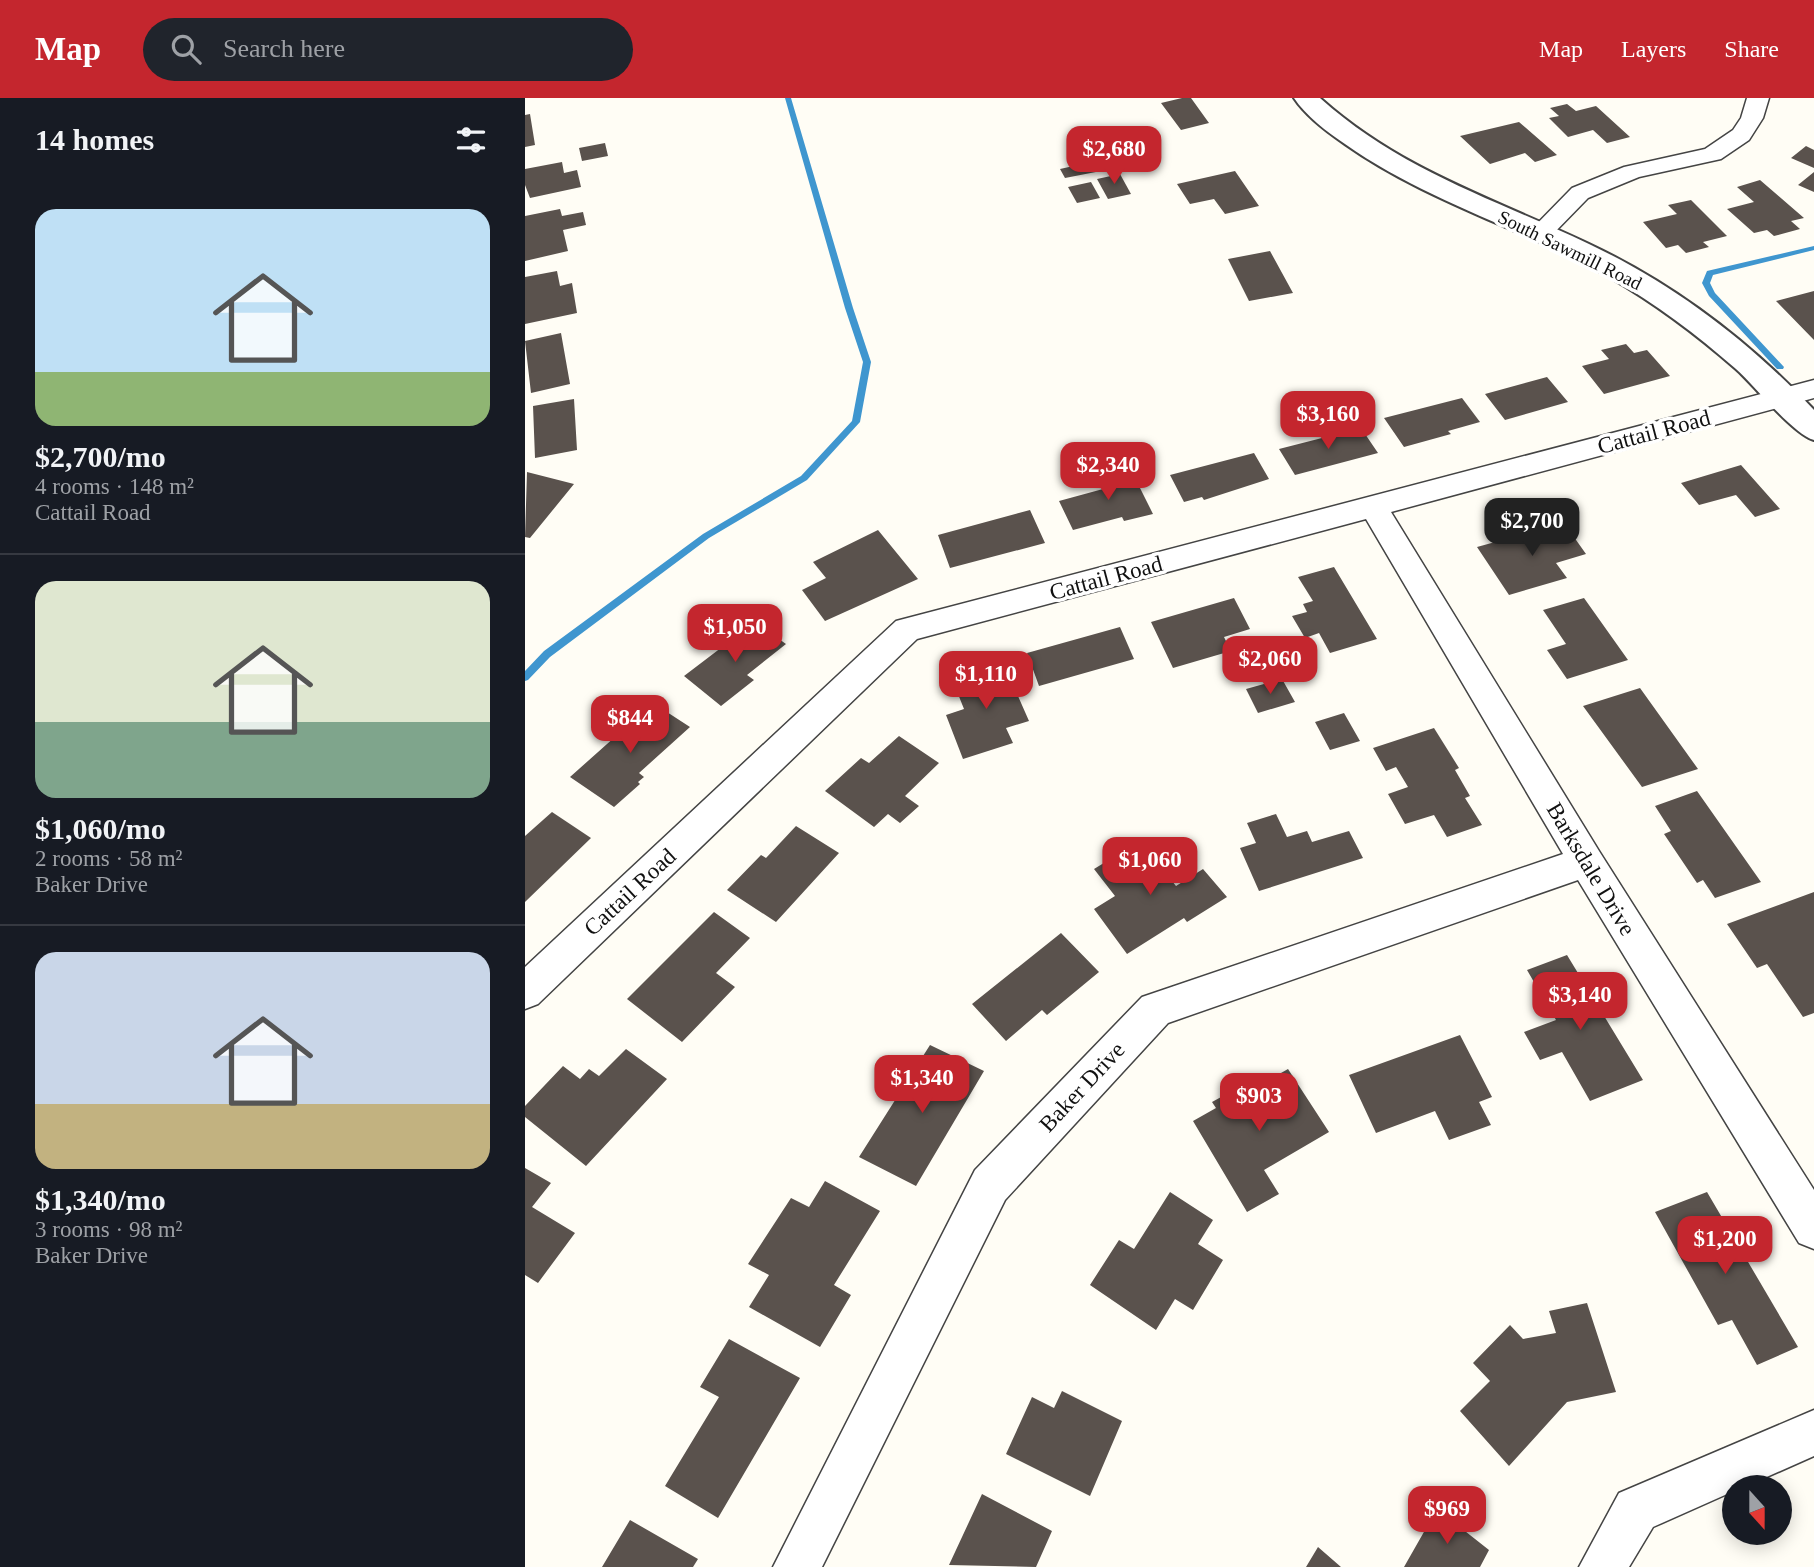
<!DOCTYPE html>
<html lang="en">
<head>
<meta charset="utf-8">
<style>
  body { margin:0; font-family:Georgia,serif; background:#20242c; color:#f1f3f6; height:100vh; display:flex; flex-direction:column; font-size:26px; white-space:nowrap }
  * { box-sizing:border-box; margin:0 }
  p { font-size:23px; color:#9ea1a6 }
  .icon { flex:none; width:38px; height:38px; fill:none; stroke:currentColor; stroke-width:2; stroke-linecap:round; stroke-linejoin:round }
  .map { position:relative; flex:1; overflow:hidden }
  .details { display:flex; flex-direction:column; background:#171b24; width:525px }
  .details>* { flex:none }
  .needle { width:46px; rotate:159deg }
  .tools { position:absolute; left:1197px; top:1377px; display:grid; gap:14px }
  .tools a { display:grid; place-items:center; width:70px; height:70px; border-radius:50%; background:#171b24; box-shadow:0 4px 18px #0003; font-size:35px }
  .price { position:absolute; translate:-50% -60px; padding:0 16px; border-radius:14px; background:#c4262e; color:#fff; font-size:23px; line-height:46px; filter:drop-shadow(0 2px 4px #0008) }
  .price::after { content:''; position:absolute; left:50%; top:42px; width:21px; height:16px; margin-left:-10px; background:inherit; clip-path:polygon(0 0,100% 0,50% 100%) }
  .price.on { background:#222; color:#fff }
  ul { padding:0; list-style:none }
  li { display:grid; align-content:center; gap:14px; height:371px; padding:0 35px }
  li+li { border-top:2px solid #363941 }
  li span { display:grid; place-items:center; height:217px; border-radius:21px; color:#555 }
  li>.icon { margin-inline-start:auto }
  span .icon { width:126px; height:126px; fill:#fffc; stroke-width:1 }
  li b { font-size:30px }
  h2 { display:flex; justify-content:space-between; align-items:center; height:84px; padding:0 35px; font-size:30px }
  header { display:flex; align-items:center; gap:42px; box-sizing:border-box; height:98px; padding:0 35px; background:#c4262e; color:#fff }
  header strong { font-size:33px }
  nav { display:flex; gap:38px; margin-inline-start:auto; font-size:24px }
  .search { width:490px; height:63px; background:#20242c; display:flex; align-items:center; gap:18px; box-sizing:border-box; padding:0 24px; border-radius:38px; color:#9ea1a6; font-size:26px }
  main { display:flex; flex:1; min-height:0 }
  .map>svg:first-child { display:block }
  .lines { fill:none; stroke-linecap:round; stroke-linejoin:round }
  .stream { fill:#3f96cf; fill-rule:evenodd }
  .building { fill:#5a524d }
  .minor-casing { stroke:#444; stroke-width:3 }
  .tertiary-casing { stroke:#444; stroke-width:4 }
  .minor { fill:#fff; fill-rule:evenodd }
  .tertiary { fill:#fff; fill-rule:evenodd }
  .labels { text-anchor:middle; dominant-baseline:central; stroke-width:7; stroke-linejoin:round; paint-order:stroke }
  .far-street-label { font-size:19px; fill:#111; stroke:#fff }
  .street-label { font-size:23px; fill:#111; stroke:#fff }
</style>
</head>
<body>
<header>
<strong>Map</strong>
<div class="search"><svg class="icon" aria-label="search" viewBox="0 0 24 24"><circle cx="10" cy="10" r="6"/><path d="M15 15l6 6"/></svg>Search here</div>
<nav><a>Map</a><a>Layers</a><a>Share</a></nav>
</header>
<main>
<section class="details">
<h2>14 homes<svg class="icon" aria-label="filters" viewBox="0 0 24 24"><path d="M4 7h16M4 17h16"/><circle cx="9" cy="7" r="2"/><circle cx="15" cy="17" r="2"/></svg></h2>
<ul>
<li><span style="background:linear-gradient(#bfe0f5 75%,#8fb573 0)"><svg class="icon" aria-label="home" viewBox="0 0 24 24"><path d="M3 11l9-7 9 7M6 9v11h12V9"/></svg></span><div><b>$2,700/mo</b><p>4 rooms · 148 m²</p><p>Cattail Road</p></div></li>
<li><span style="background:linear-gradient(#dfe7d0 65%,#7fa58c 0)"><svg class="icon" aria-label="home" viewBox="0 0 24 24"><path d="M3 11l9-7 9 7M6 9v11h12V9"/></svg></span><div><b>$1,060/mo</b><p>2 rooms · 58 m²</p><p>Baker Drive</p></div></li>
<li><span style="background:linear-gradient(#c9d6e8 70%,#c2b280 0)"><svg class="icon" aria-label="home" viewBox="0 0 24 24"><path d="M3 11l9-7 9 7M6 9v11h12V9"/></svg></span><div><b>$1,340/mo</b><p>3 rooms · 98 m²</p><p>Baker Drive</p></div></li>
</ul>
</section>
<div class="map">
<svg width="1289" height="1469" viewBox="0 0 1289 1469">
  <rect width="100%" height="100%" fill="#fffdf5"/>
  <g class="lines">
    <path class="stream" d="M 260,0 L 266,0 L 328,210 L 346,264 L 335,324 L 282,382 L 184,440 L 25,559 L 3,582 L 0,583 L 0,573 L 19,553 L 178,436 L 276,378 L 327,323 L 338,264 L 320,210 Z
      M 1289,148 L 1289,152 L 1188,177 L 1185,185 L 1190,195 L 1259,269 L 1258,271 L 1252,271 L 1184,198 L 1177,185 L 1182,173 Z"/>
  </g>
  <path class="building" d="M 657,0 L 666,0 L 684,25 L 656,32 L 636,5 Z
    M 1042,6 L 1051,13 L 1071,8 L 1105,39 L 1082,45 L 1068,32 L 1043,39 L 1024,20 L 1034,18 L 1025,10 Z
    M 5,16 L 10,47 L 0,49 L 0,17 Z
    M 994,24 L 1032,57 L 1010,64 L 1000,55 L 965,66 L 935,38 Z
    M 80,45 L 83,58 L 57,63 L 54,50 Z
    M 1281,48 L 1289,52 L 1289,70 L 1266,60 Z
    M 571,63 L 576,73 L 540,80 L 535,71 Z
    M 37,64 L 39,75 L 52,72 L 56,89 L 5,100 L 0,87 L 0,71 Z
    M 710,73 L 734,108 L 700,116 L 689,101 L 665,106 L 652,86 Z
    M 1289,74 L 1289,94 L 1273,87 Z
    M 595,76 L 606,96 L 583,101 L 572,81 Z
    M 1235,82 L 1279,120 L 1266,123 L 1275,131 L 1249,138 L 1242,132 L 1229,135 L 1202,111 L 1229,104 L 1212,89 Z
    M 566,84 L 575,100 L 552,105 L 543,89 Z
    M 1166,102 L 1202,138 L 1178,144 L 1184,149 L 1161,155 L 1153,147 L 1141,150 L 1118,124 L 1152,116 L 1143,107 Z
    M 35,111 L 37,118 L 58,114 L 61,127 L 38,132 L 43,153 L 0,163 L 0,118 Z
    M 745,153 L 768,195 L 724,203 L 703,161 Z
    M 32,173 L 35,188 L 47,185 L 52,215 L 0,226 L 0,179 Z
    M 1289,193 L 1289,242 L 1251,203 Z
    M 36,235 L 45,286 L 6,295 L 0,243 Z
    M 1101,246 L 1109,255 L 1122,252 L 1145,278 L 1079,296 L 1057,268 L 1084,261 L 1076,252 Z
    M 1022,279 L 1043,304 L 980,322 L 960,296 Z
    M 937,300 L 955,324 L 923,333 L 926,336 L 879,349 L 859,320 Z
    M 49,301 L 52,352 L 10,360 L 8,308 Z
    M 836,330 L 853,355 L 770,377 L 754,351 Z
    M 729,355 L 744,381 L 679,402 L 677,399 L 659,404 L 645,377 Z
    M 1216,367 L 1255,411 L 1230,419 L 1211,397 L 1174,407 L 1156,385 Z
    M 606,372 L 628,416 L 599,423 L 597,419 L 548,432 L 534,403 L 578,391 L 573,381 Z
    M 2,374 L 49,386 L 5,440 L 0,439 Z
    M 505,412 L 520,445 L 425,470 L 413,437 Z
    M 1039,425 L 1061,456 L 1031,465 L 1042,480 L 984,497 L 952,449 Z
    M 353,432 L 393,481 L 300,523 L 277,492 L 301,480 L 288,464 Z
    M 809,469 L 852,541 L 805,555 L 794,535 L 780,540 L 767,518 L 782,514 L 778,506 L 788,503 L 773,479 Z
    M 709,500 L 725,531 L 699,539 L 706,553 L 648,570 L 626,524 Z
    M 1059,500 L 1103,562 L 1042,581 L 1022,552 L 1041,546 L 1018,512 Z
    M 230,524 L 261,546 L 222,577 L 229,582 L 196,608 L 159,578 Z
    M 595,529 L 609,561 L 514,588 L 502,555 Z
    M 478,564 L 504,623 L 481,630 L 488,645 L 438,661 L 421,617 L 439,611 L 427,581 Z
    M 757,581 L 770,604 L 733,615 L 721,591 Z
    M 1115,590 L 1173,671 L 1117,689 L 1058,608 Z
    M 128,605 L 165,629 L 114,675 L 119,679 L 113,684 L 115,686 L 89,709 L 45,679 Z
    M 819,615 L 835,643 L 805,652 L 790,624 Z
    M 909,630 L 934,670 L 930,672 L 945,698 L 940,700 L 957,727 L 922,739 L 909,717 L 880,726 L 863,696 L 883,689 L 871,669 L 861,673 L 848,650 Z
    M 374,638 L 414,665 L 380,698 L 394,708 L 375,725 L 363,716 L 349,729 L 300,693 L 336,660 L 344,665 Z
    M 1172,693 L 1236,784 L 1190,800 L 1178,782 L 1172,785 L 1139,736 L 1146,733 L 1130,708 Z
    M 27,714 L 66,740 L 0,804 L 0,738 Z
    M 751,716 L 762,739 L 782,733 L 787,744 L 824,733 L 838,760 L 734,793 L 715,750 L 731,745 L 722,725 Z
    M 271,728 L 314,755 L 251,824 L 202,792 L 236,757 L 241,760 Z
    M 615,743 L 651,788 L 678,771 L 702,799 L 662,824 L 659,820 L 602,856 L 569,811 L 590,798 L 569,771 Z
    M 1289,794 L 1289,915 L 1278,919 L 1242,866 L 1232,870 L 1202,826 Z
    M 189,814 L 225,840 L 191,875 L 210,889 L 157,944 L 102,901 Z
    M 536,835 L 574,874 L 522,917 L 517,912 L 481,943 L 447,906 Z
    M 1042,857 L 1118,982 L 1065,1003 L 1037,954 L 1015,962 L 999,934 L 1031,922 L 1002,872 Z
    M 935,937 L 967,999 L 954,1004 L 966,1027 L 924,1042 L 910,1013 L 851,1035 L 824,977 Z
    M 405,947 L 459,973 L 391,1088 L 334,1059 Z
    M 101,951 L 142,981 L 61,1068 L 0,1019 L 0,1008 L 38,968 L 55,981 L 64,971 L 74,978 Z
    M 763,971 L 804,1034 L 739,1072 L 754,1096 L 722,1114 L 668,1023 L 691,1010 L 687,1004 L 729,981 L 733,988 Z
    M 0,1070 L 26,1085 L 7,1109 L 50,1135 L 13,1185 L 0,1177 Z
    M 300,1083 L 355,1113 L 309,1187 L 326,1197 L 295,1249 L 224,1209 L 244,1177 L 223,1166 L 266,1100 L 284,1109 Z
    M 645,1094 L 688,1122 L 673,1146 L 698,1162 L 668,1212 L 650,1201 L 631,1232 L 565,1187 L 594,1142 L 609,1151 Z
    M 1182,1094 L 1273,1249 L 1232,1267 L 1207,1222 L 1193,1227 L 1130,1114 Z
    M 1062,1205 L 1091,1294 L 1042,1304 L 984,1368 L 935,1313 L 965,1283 L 948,1265 L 985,1227 L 998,1241 L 1031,1235 L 1024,1213 Z
    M 204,1241 L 275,1280 L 193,1420 L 140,1388 L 194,1299 L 175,1289 Z
    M 537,1293 L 597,1323 L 565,1398 L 481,1356 L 507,1299 L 529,1310 Z
    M 457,1396 L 527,1433 L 511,1469 L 424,1467 Z
    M 912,1411 L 964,1452 L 955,1469 L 879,1469 Z
    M 105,1422 L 173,1461 L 168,1469 L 77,1469 Z
    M 793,1449 L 816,1469 L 781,1469 Z"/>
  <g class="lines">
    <g class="minor-casing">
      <path id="minor" d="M 1222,0 L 1244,0 L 1238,20 L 1224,42 L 1196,61 L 1114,79 L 1063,100 L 1024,140 L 1015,142 L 1006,140 L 1003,135 L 1047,90 L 1099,69 L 1180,51 L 1208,32 L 1216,20 Z
        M 1289,282 L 1289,300 L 866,414 L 1074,753 L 1289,1092 L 1289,1151 L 1274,1145 L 1053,782 L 643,925 L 480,1102 L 297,1469 L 248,1469 L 450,1072 L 617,899 L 1038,756 L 841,421 L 392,541 L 13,906 L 0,911 L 0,869 L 371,523 Z
        M 1289,1312 L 1289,1358 L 1217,1390 L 1209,1390 L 1209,1393 L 1128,1429 L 1104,1469 L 1054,1469 L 1094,1395 Z"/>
    </g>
    <g class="tertiary-casing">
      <path id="tertiary" d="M 769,0 L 795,0 C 875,72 969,101 1064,146 C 1149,186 1225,244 1289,312 L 1289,342 C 1268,336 1230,288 1211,271 C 1172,237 1131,206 1086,180 C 1000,131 902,104 820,46 C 802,34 781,18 769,0 Z"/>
    </g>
    <use href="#minor" class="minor"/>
    <use href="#tertiary" class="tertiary"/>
  </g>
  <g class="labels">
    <g class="far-street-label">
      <text transform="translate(1045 152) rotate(26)">South Sawmill Road</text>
    </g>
    <g class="street-label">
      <text transform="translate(1129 334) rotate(-15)">Cattail Road</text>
      <text transform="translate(581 480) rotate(-15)">Cattail Road</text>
      <text transform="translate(1066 771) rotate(59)">Barksdale Drive</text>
      <text transform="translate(105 794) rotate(-43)">Cattail Road</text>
      <text transform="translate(557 989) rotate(-47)">Baker Drive</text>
    </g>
  </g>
</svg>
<div class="tools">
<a><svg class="needle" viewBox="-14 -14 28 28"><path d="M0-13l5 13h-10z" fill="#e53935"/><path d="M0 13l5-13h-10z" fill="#9ea1a6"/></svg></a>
</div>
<b class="price" style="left:589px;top:88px">$2,680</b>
<b class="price" style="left:803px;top:353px">$3,160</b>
<b class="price" style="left:583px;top:404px">$2,340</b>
<b class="price on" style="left:1007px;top:460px">$2,700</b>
<b class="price" style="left:210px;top:566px">$1,050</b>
<b class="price" style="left:745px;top:598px">$2,060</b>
<b class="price" style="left:461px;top:613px">$1,110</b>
<b class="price" style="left:105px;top:657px">$844</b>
<b class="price" style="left:625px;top:799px">$1,060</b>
<b class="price" style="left:1055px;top:934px">$3,140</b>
<b class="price" style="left:397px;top:1017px">$1,340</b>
<b class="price" style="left:734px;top:1035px">$903</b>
<b class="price" style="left:1200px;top:1178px">$1,200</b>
<b class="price" style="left:922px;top:1448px">$969</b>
</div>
</main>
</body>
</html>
